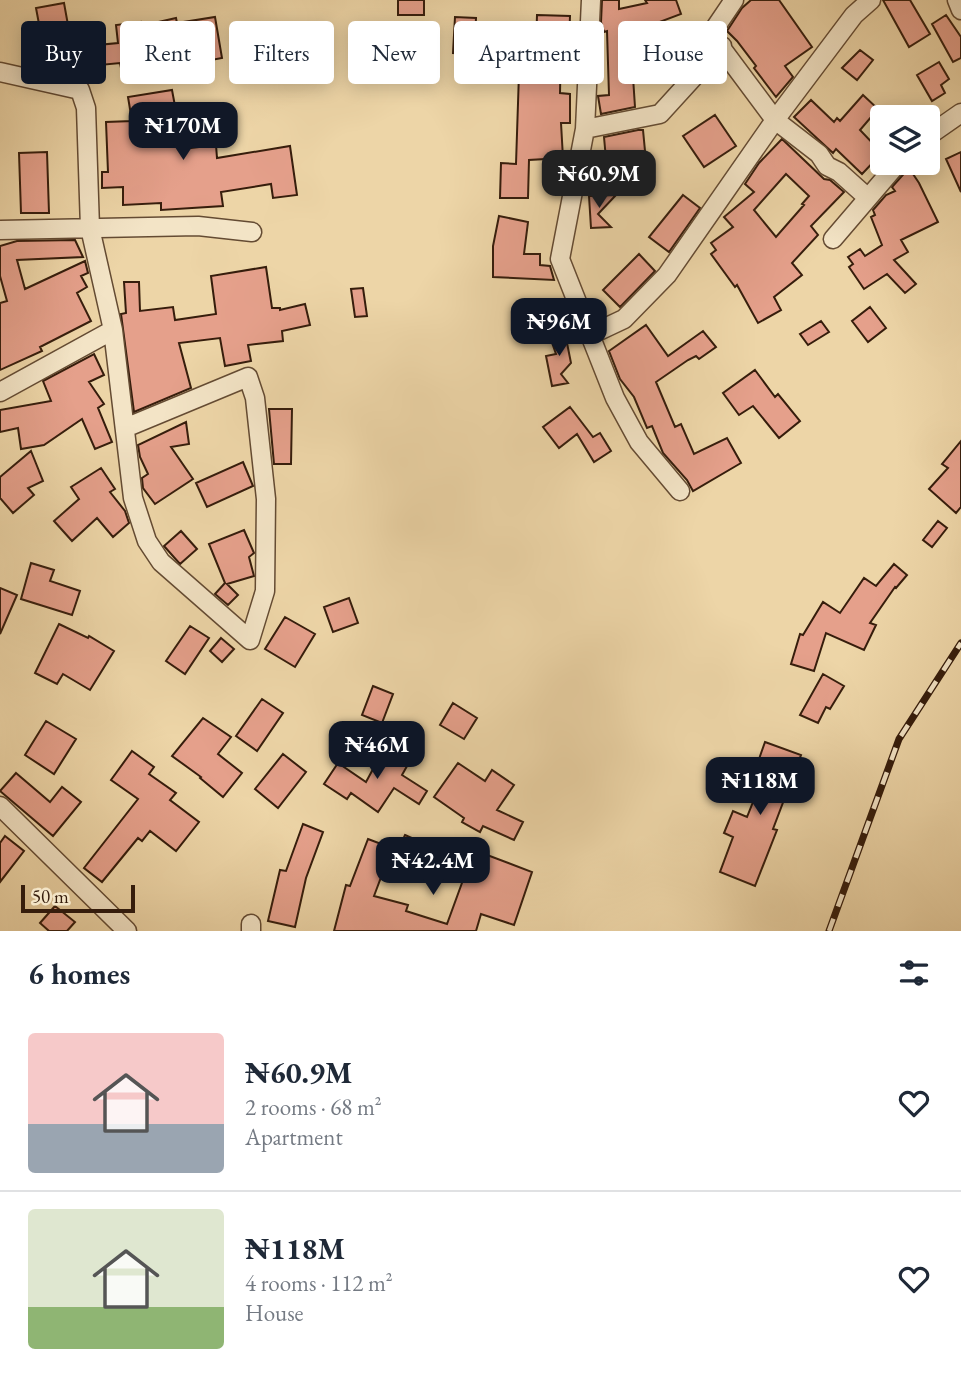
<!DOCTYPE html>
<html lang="en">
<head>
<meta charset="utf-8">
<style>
  body { margin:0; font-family:"EB Garamond",serif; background:#f6f6f7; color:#1f2937; height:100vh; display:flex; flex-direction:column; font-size:26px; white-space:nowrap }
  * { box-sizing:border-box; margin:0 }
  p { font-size:23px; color:#747a83 }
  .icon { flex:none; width:38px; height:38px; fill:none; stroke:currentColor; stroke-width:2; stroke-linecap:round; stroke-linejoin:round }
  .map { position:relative; height:931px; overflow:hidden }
  .side { display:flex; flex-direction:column; background:#fff; flex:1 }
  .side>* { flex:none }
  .hud { position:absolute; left:21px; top:21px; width:920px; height:63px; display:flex; gap:14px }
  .tools { position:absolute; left:870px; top:105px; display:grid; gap:14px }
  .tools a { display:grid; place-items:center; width:70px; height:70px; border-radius:7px; background:#fff; box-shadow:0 4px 18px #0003; font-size:35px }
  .scale { position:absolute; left:21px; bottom:18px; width:114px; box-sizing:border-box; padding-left:7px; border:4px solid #361d0c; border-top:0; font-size:19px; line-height:24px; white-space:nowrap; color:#361d0c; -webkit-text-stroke:5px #f3e4c6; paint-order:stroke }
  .price { position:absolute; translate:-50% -60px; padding:0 16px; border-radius:14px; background:#111827; color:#fff; font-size:23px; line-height:46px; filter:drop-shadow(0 2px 4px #0008) }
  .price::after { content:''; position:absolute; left:50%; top:42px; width:21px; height:16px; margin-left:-10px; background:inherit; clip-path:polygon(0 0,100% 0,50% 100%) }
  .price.on { background:#222; color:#fff }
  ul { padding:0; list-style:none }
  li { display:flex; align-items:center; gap:21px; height:175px; padding:0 28px }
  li+li { border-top:2px solid #e0e1e3 }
  li span { display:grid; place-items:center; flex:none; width:196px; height:140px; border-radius:7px; color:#555 }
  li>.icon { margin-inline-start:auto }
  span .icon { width:84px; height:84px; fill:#fffc; stroke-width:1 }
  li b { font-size:30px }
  h2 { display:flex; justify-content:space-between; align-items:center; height:84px; padding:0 28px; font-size:30px }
  .chip { padding:0 24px; border-radius:7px; background:#fff; box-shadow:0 4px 18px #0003; font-size:24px; line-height:63px }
  .chip.on { background:#111827; color:#fff }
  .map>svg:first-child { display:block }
  .building { fill:#e5a08b; stroke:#361d0c; stroke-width:2; fill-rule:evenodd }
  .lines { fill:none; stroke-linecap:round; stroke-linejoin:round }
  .minor-casing { stroke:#644b33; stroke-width:21 }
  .minor { stroke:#f3e4c6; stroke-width:18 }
  .rail-casing { stroke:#361d0c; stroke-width:7 }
  .rail { stroke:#f3e4c6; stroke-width:4.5; stroke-dasharray:13; stroke-linecap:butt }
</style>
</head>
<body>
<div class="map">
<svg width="961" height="931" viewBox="0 0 961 931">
  <rect width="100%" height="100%" fill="#edd5a7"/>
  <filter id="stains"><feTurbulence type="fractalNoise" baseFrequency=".00286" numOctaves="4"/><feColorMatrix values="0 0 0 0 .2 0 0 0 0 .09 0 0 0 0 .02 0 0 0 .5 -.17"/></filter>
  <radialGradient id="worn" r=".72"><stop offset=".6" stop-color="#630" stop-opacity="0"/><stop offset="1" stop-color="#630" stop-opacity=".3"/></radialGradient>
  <path class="building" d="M 398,0 L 424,0 L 424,15 L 398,15 Z
    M 602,0 L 619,0 L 619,9 L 647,3 L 645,0 L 676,0 L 681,14 L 654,24 L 664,49 L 632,62 L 635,107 L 601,114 L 598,96 L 609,95 L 607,31 L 604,32 L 601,22 Z
    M 751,0 L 779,0 L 812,47 L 785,66 L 793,77 L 776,97 L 754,68 L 756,66 L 737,41 L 727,31 L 742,8 Z
    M 883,0 L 910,0 L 930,34 L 909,47 Z
    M 64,3 L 74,58 L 40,60 L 39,40 L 42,40 L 36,8 Z
    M 537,15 L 570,16 L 569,44 L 561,44 L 560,93 L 570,94 L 570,123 L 561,123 L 563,158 L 529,160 L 528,198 L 500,198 L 501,163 L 516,164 L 519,73 L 514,73 L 514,69 L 480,68 L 480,55 L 453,53 L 455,17 L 476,18 L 475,40 L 510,40 L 510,45 L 536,46 Z
    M 946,15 L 961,37 L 961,58 L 953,62 L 932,24 Z
    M 215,17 L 222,58 L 195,63 L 195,59 L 162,66 L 162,63 L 121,68 L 120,63 L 79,67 L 77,47 L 118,43 L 116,25 L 141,22 L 141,26 L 176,18 L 177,23 Z
    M 860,50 L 873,60 L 857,80 L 842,68 Z
    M 939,62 L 949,79 L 941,85 L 945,93 L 932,101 L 917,75 Z
    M 172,90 L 183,149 L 216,145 L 217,158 L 290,146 L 297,195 L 273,198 L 271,184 L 221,192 L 223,206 L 161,210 L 161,203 L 123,205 L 123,187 L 102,188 L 102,172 L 108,172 L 106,122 L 132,121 L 128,97 Z
    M 863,95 L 878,109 L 860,130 L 882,153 L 862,174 L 836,149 L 833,153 L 794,117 L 811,100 L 834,122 L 837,118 L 840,121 Z
    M 715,115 L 736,146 L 704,167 L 683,136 Z
    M 638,130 L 643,130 L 645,151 L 624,154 L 627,183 L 600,185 L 597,160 L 606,159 L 604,137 Z
    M 782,139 L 824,179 L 830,180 L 844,192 L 811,226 L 818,235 L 792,263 L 802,275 L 774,297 L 781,310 L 758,323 L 737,285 L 735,287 L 711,254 L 716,250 L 711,243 L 733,227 L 724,217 L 754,192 L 745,184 L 759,163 ZM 786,174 L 809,196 L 802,204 L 804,205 L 776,237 L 754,210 Z
    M 47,152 L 49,213 L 21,213 L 19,153 Z
    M 961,152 L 961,192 L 946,159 Z
    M 909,168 L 919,183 L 938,222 L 901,240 L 908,252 L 894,260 L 916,284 L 905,293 L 887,274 L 864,289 L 849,267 L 853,264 L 848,257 L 860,249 L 865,256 L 882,245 L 871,217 L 875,215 L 873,210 L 886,195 L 895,191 L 892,187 Z
    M 616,195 L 598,214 L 611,227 L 591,228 L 589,196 Z
    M 683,195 L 700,208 L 669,252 L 649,237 Z
    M 499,216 L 528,222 L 524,254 L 540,254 L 540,265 L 550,266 L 554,280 L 493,277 L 493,246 Z
    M 75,240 L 83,257 L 17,260 L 25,289 L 85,261 L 88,273 L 81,276 L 87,287 L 77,293 L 91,321 L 40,347 L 42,351 L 0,370 L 0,303 L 7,301 L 0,276 L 0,246 L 17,241 Z
    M 639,254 L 655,271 L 620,307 L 603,290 Z
    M 266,267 L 272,308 L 280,308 L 280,310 L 305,304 L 310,325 L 282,331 L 283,341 L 248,345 L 251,361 L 225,366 L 220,338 L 179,343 L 191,388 L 134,412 L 121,314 L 126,313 L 124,282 L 139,282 L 140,311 L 173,307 L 175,320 L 216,314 L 211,276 Z
    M 363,288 L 367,316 L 355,317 L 351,289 Z
    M 870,307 L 886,328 L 868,342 L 852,321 Z
    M 821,321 L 829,332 L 808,345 L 800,334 Z
    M 646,325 L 668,356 L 703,331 L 716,347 L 699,359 L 696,356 L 688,360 L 656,382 L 675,427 L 681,424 L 694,454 L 727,438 L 741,463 L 693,491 L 687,480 L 663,453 L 652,426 L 647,428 L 634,397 L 620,379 L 609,351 Z
    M 564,328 L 571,363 L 561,374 L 568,383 L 552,386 L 546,356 L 556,354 L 549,334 Z
    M 94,354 L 104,375 L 89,382 L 104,404 L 98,408 L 112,442 L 95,449 L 82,419 L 44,445 L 21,449 L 18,428 L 0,432 L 0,410 L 51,401 L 43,381 Z
    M 755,370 L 775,397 L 778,394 L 800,421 L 779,438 L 753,406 L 739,415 L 723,393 Z
    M 570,407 L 593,437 L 600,433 L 611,451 L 594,462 L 577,434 L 559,448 L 543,427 Z
    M 269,409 L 292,409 L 291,464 L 274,464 Z
    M 186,422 L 189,444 L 171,447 L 193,479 L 155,504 L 143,488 L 142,478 L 148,474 L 140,457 L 138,445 Z
    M 961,441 L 961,507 L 956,513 L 929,489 L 948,468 L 942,464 Z
    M 31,451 L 43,481 L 28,488 L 34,495 L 13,513 L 0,498 L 0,477 Z
    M 243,462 L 253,486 L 207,507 L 196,483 Z
    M 101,468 L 115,489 L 110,492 L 125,511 L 129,523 L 113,537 L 97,518 L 72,541 L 54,521 L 79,499 L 71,487 Z
    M 938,521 L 947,528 L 932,547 L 923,540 Z
    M 244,530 L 254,553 L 249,557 L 254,576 L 227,584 L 238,595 L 228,605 L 215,594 L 225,583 L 209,544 Z
    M 181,531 L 197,549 L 180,564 L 164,546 Z
    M 31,563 L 54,570 L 50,581 L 80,591 L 72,615 L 21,599 Z
    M 894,564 L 907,575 L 896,588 L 895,587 L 870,623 L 876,625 L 864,650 L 826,633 L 814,671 L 791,664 L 800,634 L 803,635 L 823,602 L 840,613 L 864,578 L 876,586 Z
    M 0,588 L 17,595 L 0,634 Z
    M 349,598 L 358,623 L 333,632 L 324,607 Z
    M 285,617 L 315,634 L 295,667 L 265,649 Z
    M 59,624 L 88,638 L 89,636 L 114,651 L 90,690 L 63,674 L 57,684 L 35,673 Z
    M 190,626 L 209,638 L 185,674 L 166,661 Z
    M 221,638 L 234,649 L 222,662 L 210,651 Z
    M 823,674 L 844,686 L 830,709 L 826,707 L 818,723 L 800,715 Z
    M 373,686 L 393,694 L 382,723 L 362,715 Z
    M 262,699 L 283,713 L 257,751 L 236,736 Z
    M 453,703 L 477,718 L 464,739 L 440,725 Z
    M 203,718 L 231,737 L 218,754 L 242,773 L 223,797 L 200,778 L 201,777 L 172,756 Z
    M 46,721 L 76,739 L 54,774 L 25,755 Z
    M 765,742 L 801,755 L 773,829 L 777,830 L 755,886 L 720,872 L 733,837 L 724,833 L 733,811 L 747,817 L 769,762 L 759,759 Z
    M 386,745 L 411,759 L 402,775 L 427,791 L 419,804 L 394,788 L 378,812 L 351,793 L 347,799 L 324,784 L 338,763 L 366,782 Z
    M 132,751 L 154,767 L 149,774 L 176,793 L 170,800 L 199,822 L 176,851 L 150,831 L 142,841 L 138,838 L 102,882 L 84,868 L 138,799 L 111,780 Z
    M 283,754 L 306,772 L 278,808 L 255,789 Z
    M 458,763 L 485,781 L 492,770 L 514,785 L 497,810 L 523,822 L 514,840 L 483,826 L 480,832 L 462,822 L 464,818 L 434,797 Z
    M 16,773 L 50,802 L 62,787 L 81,802 L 53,836 L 0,791 Z
    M 303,824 L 323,832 L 306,878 L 295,927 L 268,921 L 280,870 L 286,871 Z
    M 405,835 L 432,847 L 422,871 L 394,859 Z
    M 5,836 L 24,851 L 0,882 L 0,843 Z
    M 368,839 L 392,848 L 374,896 L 408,905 L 406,911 L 447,924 L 474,850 L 532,872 L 514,925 L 481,914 L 476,931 L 334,931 L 346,885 L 350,886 Z
    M 55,906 L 75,922 L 67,931 L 49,931 L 40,923 Z"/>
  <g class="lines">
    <g class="minor-casing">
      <path id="minor" d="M 591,0 L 585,129 L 560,259 L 615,398 L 639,442 L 680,491
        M 734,0 L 711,34 L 775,120 L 819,154 L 827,166 L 839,172 L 868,198
        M 957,0 L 961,10
        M 0,72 L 80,90 L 86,108 L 90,228 L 113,330 L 133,498 L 147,541 L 161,562 L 250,640 L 265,591 L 266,499 L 255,398 L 248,377 L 125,428
        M 585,129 L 660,114 L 722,46
        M 928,136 L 961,113
        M 0,230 L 198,226 L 252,232
        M 833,239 L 898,163
        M 590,335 L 624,319 L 667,275 L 775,120 L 854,15 L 871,0
        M 0,392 L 113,330
        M 0,806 L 127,931
        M 251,931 L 251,924"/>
    </g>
    <use href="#minor" class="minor"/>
    <g class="rail-casing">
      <path id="rail" d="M 829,931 L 899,739 L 961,643"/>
    </g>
    <use href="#rail" class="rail"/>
  </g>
  <rect width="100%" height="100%" filter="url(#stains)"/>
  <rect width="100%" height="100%" fill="url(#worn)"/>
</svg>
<div class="tools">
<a><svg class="icon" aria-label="layers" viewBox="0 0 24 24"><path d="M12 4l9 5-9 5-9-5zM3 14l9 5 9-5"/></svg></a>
</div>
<div class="scale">50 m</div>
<b class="price" style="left:183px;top:162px">₦170M</b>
<b class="price on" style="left:599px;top:210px">₦60.9M</b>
<b class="price" style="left:559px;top:358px">₦96M</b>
<b class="price" style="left:377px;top:781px">₦46M</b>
<b class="price" style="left:760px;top:817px">₦118M</b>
<b class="price" style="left:433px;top:897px">₦42.4M</b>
<div class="hud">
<a class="chip on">Buy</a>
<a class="chip">Rent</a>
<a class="chip">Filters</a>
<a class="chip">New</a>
<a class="chip">Apartment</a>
<a class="chip">House</a>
</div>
</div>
<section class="side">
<h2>6 homes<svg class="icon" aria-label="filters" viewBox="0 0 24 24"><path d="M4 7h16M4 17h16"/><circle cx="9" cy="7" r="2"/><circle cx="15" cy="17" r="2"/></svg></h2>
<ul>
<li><span style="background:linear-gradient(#f6c9c9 65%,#9aa5b1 0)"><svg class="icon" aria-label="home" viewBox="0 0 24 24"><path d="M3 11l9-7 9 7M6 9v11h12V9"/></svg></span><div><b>₦60.9M</b><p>2 rooms · 68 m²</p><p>Apartment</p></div><svg class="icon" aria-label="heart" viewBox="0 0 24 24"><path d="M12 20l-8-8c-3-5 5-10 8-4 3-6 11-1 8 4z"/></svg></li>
<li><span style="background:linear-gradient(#dfe7d0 70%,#8fb573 0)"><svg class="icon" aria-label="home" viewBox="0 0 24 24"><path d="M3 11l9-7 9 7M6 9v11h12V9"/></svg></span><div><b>₦118M</b><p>4 rooms · 112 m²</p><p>House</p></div><svg class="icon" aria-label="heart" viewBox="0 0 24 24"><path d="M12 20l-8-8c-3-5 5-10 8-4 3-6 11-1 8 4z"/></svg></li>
</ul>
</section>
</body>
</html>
